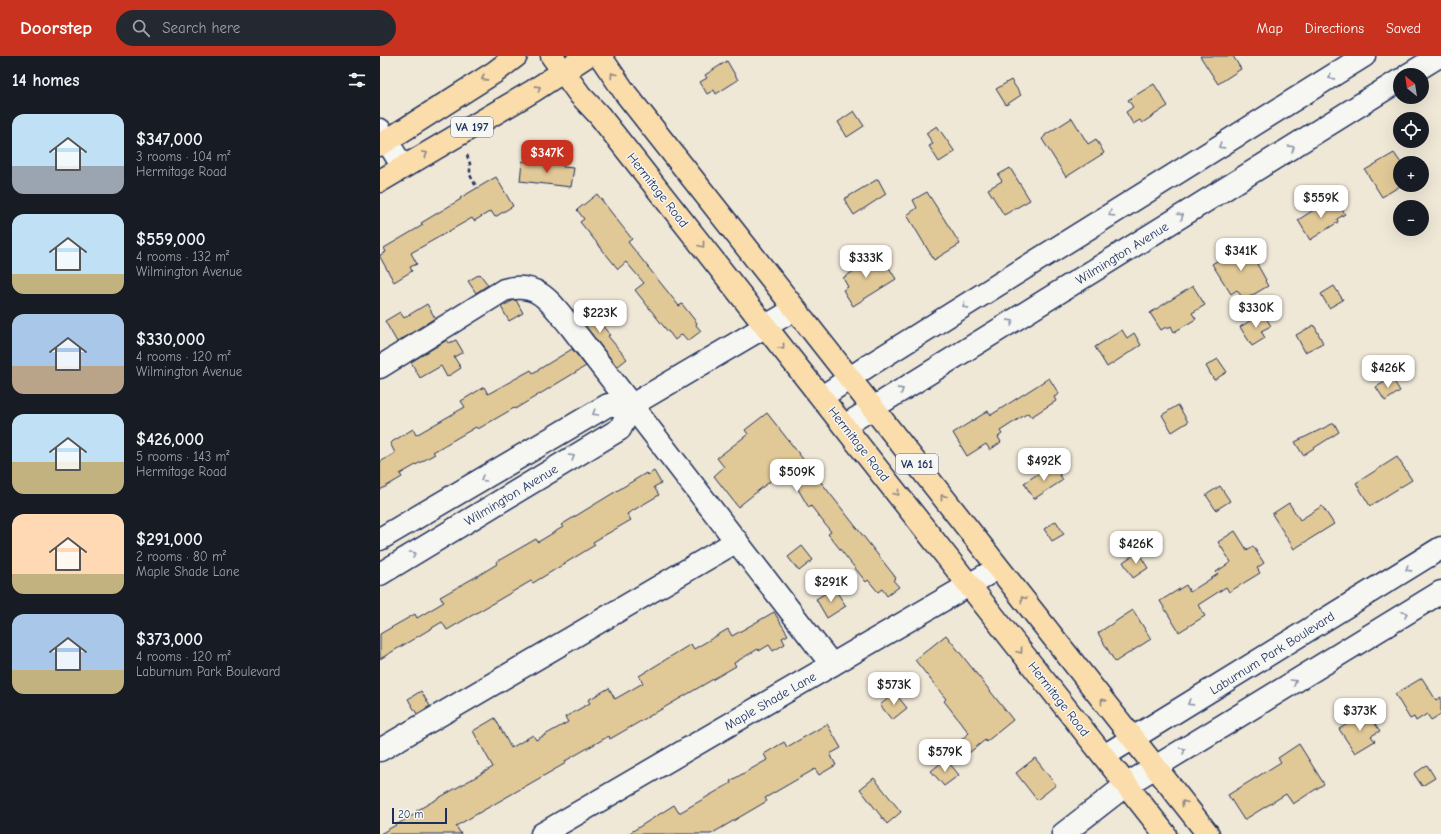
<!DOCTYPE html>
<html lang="en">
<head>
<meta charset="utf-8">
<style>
  body { margin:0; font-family:"Comic Neue",sans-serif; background:#242831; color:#f1f3f6; height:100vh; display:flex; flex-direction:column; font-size:15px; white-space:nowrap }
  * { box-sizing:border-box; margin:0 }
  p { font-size:13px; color:#9ea1a6 }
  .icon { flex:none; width:22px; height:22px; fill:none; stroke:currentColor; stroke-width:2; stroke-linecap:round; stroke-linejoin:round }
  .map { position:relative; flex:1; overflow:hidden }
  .side { display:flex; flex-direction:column; background:#171b24; width:380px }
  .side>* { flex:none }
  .needle { width:26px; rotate:330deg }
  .fabs { position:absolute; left:1013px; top:12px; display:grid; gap:8px }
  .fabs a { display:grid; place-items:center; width:36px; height:36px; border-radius:50%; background:#171b24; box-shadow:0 4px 16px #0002; font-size:20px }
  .scale { position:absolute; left:12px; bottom:10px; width:55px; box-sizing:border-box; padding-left:4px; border:2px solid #1b2f5e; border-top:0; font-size:11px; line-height:14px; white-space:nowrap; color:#1b2f5e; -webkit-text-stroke:3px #f6f6f2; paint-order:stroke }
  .price { position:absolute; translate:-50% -34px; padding:0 9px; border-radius:8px; background:#fff; color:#222; font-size:13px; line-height:26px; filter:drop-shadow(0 1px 2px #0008) }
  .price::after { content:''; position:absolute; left:50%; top:24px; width:12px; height:9px; margin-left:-6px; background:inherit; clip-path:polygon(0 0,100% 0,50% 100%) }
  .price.current { background:#c8321e; color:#fff }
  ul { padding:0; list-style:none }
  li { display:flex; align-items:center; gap:12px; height:100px; padding:0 12px }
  li span { display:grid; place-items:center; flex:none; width:112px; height:80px; border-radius:12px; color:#555 }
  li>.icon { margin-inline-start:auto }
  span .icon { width:48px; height:48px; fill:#fffc; stroke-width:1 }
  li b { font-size:17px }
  h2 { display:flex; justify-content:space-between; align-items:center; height:48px; padding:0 12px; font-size:17px }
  header { display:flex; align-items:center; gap:24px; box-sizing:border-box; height:56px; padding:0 20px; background:#c8321e; color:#fff }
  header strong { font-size:19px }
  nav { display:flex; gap:22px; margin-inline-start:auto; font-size:14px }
  .search { width:280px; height:36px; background:#242831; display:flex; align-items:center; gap:10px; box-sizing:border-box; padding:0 14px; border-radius:22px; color:#9ea1a6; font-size:15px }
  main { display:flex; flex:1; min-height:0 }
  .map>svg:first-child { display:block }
  .building { fill:#e1c897; stroke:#1b2f5e }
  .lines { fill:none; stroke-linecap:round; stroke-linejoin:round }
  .minor-casing { stroke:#1b2f5e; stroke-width:25 }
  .major-casing { stroke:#1b2f5e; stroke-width:25 }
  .path { stroke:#1b2f5e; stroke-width:2.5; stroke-dasharray:4 3; stroke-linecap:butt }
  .minor { stroke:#f6f6f2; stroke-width:22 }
  .major { stroke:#faddab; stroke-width:22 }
  .oneway { stroke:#8a8684 }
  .oneway2 { stroke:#8892a8 }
  .labels { text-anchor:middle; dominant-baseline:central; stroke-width:3; stroke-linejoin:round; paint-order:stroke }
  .shield { fill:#f6f6f2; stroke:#5d6b8a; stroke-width:1 }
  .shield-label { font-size:12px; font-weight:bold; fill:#1b2f5e }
  .street-label { font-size:13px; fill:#1b2f5e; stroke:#f6f6f2 }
</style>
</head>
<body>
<header>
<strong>Doorstep</strong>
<div class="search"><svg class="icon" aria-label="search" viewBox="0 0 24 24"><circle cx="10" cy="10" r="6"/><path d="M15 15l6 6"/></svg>Search here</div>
<nav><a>Map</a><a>Directions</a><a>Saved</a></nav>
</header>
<main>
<section class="side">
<h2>14 homes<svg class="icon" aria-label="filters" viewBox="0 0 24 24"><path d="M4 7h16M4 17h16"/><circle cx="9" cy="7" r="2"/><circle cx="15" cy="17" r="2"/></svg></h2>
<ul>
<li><span style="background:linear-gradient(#bfe0f5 65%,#9aa5b1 0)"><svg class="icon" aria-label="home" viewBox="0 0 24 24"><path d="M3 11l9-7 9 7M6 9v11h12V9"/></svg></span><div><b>$347,000</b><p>3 rooms · 104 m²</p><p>Hermitage Road</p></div></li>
<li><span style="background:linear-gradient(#bfe0f5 75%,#c2b280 0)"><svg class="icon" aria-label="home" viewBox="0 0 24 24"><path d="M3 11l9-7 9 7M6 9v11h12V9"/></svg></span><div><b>$559,000</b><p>4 rooms · 132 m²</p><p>Wilmington Avenue</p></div></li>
<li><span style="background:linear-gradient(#a9c7e8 65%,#b9a48a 0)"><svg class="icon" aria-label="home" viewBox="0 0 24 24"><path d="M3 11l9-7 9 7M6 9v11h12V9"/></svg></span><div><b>$330,000</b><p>4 rooms · 120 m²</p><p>Wilmington Avenue</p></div></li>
<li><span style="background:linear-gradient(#bfe0f5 60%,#c2b280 0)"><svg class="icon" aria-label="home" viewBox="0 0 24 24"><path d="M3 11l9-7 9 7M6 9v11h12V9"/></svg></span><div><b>$426,000</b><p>5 rooms · 143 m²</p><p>Hermitage Road</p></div></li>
<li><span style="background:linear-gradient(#ffd9b3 75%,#c2b280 0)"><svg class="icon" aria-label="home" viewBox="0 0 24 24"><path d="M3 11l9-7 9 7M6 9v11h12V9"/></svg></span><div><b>$291,000</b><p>2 rooms · 80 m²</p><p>Maple Shade Lane</p></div></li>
<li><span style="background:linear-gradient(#a9c7e8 70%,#c2b280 0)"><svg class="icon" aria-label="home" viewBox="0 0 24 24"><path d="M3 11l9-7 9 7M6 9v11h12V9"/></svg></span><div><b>$373,000</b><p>4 rooms · 120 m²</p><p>Laburnum Park Boulevard</p></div></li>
</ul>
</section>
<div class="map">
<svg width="1061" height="778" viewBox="0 0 1061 778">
  <rect width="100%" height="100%" fill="#f0e8d7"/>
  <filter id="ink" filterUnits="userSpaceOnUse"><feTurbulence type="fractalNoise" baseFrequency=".025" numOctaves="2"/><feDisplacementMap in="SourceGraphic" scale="8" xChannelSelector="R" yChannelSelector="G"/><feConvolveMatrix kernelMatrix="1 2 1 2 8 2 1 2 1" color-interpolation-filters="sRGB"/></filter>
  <g filter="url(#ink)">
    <path class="building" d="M 820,0 L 853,0 L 861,13 L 838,28 Z
      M 347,5 L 358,24 L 336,38 L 334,34 L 327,38 L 320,26 L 327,22 L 325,19 Z
      M 631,24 L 641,39 L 626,49 L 616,33 Z
      M 774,28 L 788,50 L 762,67 L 760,64 L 753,68 L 746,56 L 753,51 L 748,44 Z
      M 474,55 L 484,70 L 467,81 L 458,66 Z
      M 692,62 L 708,88 L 716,83 L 724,97 L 686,121 L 662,83 L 665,80 L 665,79 Z
      M 557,70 L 575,96 L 559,106 L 549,90 L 553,88 L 546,77 Z
      M 1014,97 L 1021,107 L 1020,129 L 1022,129 L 1002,141 L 985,114 Z
      M 142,105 L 154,107 L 154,105 L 183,109 L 183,111 L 194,112 L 191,131 L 140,125 Z
      M 630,112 L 650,144 L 624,159 L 608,133 L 622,125 L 618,119 Z
      M 116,121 L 133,150 L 115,161 L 111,155 L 94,165 L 92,162 L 31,197 L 37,208 L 30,211 L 32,215 L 14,226 L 0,201 L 0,199 L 6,196 L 4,192 L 43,169 L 41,167 L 81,143 L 80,142 Z
      M 498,123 L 506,138 L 474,159 L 464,143 Z
      M 547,136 L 580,188 L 554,204 L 527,159 L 537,152 L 533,144 Z
      M 217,138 L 252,183 L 248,186 L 299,250 L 302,248 L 317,267 L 316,269 L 321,275 L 308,285 L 302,278 L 295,284 L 289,276 L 288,276 L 255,234 L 264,227 L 246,206 L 238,213 L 200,166 L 204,163 L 197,154 Z
      M 956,144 L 965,158 L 957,163 L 958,166 L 930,184 L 918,164 L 946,146 L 948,150 Z
      M 868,186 L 880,206 L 877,208 L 886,224 L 885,225 L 888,230 L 864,244 L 857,234 L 851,238 L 832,208 Z
      M 482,196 L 488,206 L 493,202 L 499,211 L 506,207 L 516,223 L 473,250 L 463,234 L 468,231 L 463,222 L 474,215 L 468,206 Z
      M 100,218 L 108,229 L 96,237 L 88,225 Z
      M 813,230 L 825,249 L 812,257 L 816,263 L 794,276 L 791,270 L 787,273 L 786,271 L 781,274 L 770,257 Z
      M 954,230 L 963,244 L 949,252 L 941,238 Z
      M 136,244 L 143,257 L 129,265 L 121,251 L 132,245 Z
      M 203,246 L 230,279 L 228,280 L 247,303 L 237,311 L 193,254 Z
      M 47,248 L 55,262 L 17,286 L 5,265 L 20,256 L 24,262 Z
      M 883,257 L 891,270 L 881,275 L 885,282 L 872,290 L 860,271 Z
      M 934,269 L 943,287 L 925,296 L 916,279 Z
      M 742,274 L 747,282 L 754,277 L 761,289 L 727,311 L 715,291 Z
      M 67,284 L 69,287 L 76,284 L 83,296 L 74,301 L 81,312 L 67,321 L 61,310 L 40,322 L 31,306 Z
      M 192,293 L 206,310 L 135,353 L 134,352 L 98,373 L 96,371 L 53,396 L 55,398 L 20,418 L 22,421 L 0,434 L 0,406 L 15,397 L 10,387 L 33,373 L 36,379 L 85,351 L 81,345 L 104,331 L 108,338 L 151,314 L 153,317 Z
      M 838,303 L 847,316 L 834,324 L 826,310 Z
      M 669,322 L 679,338 L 674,341 L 676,345 L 651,361 L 648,357 L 620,375 L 622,378 L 618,381 L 621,386 L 610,394 L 606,388 L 587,400 L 573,377 L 608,355 L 611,359 Z
      M 1012,322 L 1020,335 L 1005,345 L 996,331 Z
      M 798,349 L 808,366 L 792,376 L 782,359 Z
      M 387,357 L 516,522 L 513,524 L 519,531 L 507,540 L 502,533 L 498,536 L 488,524 L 486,526 L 448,478 L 451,476 L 431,450 L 429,452 L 415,428 L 404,414 L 358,451 L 334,420 L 344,411 L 337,402 L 368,378 L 365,374 Z
      M 954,367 L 959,376 L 923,399 L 915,386 Z
      M 1017,401 L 1032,424 L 990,450 L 976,427 Z
      M 673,408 L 683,424 L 654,443 L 644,427 Z
      M 274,415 L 281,427 L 274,431 L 279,439 L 247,458 L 251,464 L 213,486 L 215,489 L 153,527 L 151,525 L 67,574 L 62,566 L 0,603 L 0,578 L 35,558 L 37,562 L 64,546 L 60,541 L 99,519 L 117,508 L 116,506 L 156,483 L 158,486 L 183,471 L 181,469 L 266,417 L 268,419 Z
      M 840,430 L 850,445 L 836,454 L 826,439 Z
      M 909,447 L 920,464 L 942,450 L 954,468 L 914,493 L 892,458 Z
      M 676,465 L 684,478 L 672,485 L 664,473 Z
      M 855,475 L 867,494 L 873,490 L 884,507 L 877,512 L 880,517 L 849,536 L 846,531 L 818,549 L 825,560 L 799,576 L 780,545 L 806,529 L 810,536 L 838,518 L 836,516 L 851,506 L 838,486 Z
      M 422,490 L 433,504 L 419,515 L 408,501 Z
      M 758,496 L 768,512 L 753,522 L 743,506 Z
      M 454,532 L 466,550 L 447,562 L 436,543 Z
      M 753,554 L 771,583 L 735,606 L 718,577 Z
      M 394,556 L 408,579 L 402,582 L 405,588 L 393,595 L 389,589 L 379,595 L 378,593 L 354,607 L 356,610 L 230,683 L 229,680 L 185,705 L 186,707 L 76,770 L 81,778 L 0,778 L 37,757 L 36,755 L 113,711 L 93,675 L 115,662 L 131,692 L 153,679 L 156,684 L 188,666 L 185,661 L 210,647 L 208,644 L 229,632 L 235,643 L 263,627 L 259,620 L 311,588 L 314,593 L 348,573 L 352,580 Z
      M 566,579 L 633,664 L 606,686 L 605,684 L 589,697 L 580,685 L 589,677 L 564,645 L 566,643 L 535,604 Z
      M 1042,622 L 1056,644 L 1061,641 L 1061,658 L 1051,664 L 1047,658 L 1036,665 L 1034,661 L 1030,663 L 1015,638 Z
      M 41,635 L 50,650 L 37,658 L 28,643 Z
      M 515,637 L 527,652 L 512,664 L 500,649 Z
      M 987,656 L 1000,675 L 991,680 L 995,685 L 975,697 L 959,673 Z
      M 447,668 L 461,692 L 450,698 L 456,709 L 439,719 L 435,713 L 385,742 L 387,745 L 331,778 L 248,778 L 294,749 L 299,757 L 351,727 L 350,725 L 387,704 L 384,698 L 404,686 L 407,691 Z
      M 919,688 L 944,728 L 913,748 L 906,738 L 864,764 L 848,739 L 901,706 L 898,702 Z
      M 655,702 L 676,729 L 657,744 L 636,717 Z
      M 566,703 L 579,719 L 564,730 L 551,715 Z
      M 1047,709 L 1055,722 L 1042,730 L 1034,718 Z
      M 494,722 L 521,756 L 507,768 L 480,733 Z"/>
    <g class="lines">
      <g class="minor-casing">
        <path id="minor" d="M 1028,19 L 1059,0
          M 0,74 L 23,111
          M 0,311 L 124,234 C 158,224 171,247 191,271 L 452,609
          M 442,341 L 488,310 L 984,0
          M 464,370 L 1020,24
          M 0,483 L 228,349 L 252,349
          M 0,518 L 240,373 L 252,349 L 415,253
          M 0,694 L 357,485
          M 724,700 L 1061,492
          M 162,778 L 618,512
          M 683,778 L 746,729 L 1061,536"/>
      </g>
      <g class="major-casing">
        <path id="major" d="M 172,0 L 200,39 L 219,59 L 785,778
          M 220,0 L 246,38 L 828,778
          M 0,89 L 115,16 L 136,0
          M 0,125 L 153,35 L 207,0"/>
      </g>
      <path class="path" d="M 87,99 L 90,108 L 90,119 L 97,132"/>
      <use href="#minor" class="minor"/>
      <use href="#major" class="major"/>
    </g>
    <defs><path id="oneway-chevron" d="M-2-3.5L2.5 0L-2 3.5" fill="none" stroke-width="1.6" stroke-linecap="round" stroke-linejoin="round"/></defs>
    <g class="oneway">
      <use href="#oneway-chevron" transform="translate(233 19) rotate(-124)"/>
      <use href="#oneway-chevron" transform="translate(104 22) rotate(147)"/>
      <use href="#oneway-chevron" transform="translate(158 32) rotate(-32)"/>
      <use href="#oneway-chevron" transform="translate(45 98) rotate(-30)"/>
      <use href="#oneway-chevron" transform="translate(322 189) rotate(52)"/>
      <use href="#oneway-chevron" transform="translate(402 291) rotate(52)"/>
      <use href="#oneway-chevron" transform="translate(517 437) rotate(52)"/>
      <use href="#oneway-chevron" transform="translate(563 441) rotate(-128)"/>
      <use href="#oneway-chevron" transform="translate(643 543) rotate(-128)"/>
      <use href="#oneway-chevron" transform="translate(640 595) rotate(52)"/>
      <use href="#oneway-chevron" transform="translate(723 645) rotate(-128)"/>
      <use href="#oneway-chevron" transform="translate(804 747) rotate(-128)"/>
    </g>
    <g class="oneway2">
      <use href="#oneway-chevron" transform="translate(951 21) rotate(148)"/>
      <use href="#oneway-chevron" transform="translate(841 90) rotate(148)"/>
      <use href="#oneway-chevron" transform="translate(912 92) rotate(-32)"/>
      <use href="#oneway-chevron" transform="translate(731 158) rotate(148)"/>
      <use href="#oneway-chevron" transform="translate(801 160) rotate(-32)"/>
      <use href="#oneway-chevron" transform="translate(585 250) rotate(148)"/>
      <use href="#oneway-chevron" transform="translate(631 266) rotate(-32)"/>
      <use href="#oneway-chevron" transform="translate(521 334) rotate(-32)"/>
      <use href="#oneway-chevron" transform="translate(215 357) rotate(149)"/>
      <use href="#oneway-chevron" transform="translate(192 401) rotate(-31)"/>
      <use href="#oneway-chevron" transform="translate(103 423) rotate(149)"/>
      <use href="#oneway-chevron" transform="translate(33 498) rotate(-31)"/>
      <use href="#oneway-chevron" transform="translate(1028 513) rotate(148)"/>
      <use href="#oneway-chevron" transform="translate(1025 558) rotate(-31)"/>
      <use href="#oneway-chevron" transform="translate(914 626) rotate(-31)"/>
      <use href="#oneway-chevron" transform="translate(810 647) rotate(148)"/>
      <use href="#oneway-chevron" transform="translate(803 694) rotate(-31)"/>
    </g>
  </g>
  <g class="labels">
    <g class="shield">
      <rect x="71" y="61" width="42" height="20" rx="3"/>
      <rect x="516" y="398" width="42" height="20" rx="3"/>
    </g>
    <g class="shield-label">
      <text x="92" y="71">VA 197</text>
      <text x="537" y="408">VA 161</text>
    </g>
    <g class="street-label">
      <text transform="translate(278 134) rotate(52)">Hermitage Road</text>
      <text transform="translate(742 197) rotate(-32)">Wilmington Avenue</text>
      <text transform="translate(479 388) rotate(52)">Hermitage Road</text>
      <text transform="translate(131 439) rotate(-31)">Wilmington Avenue</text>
      <text transform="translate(892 597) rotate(-32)">Laburnum Park Boulevard</text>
      <text transform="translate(679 643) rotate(52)">Hermitage Road</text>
      <text transform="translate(390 645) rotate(-30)">Maple Shade Lane</text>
    </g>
  </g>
</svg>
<div class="fabs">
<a><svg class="needle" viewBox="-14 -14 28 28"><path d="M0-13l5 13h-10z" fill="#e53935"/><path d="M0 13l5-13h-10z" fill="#9ea1a6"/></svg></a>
<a><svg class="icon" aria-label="locate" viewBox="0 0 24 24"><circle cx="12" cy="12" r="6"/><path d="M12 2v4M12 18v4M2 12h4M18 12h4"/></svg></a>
<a>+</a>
<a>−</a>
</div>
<div class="scale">20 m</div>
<b class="price current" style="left:167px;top:118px">$347K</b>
<b class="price" style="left:941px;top:163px">$559K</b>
<b class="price" style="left:861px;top:216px">$341K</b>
<b class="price" style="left:486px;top:223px">$333K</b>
<b class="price" style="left:876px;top:273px">$330K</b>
<b class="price" style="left:220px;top:278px">$223K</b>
<b class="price" style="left:1008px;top:333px">$426K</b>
<b class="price" style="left:664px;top:426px">$492K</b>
<b class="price" style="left:417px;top:437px">$509K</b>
<b class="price" style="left:756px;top:509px">$426K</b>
<b class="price" style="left:451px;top:547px">$291K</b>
<b class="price" style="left:514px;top:650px">$573K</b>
<b class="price" style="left:980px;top:676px">$373K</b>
<b class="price" style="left:565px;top:717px">$579K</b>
</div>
</main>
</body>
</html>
